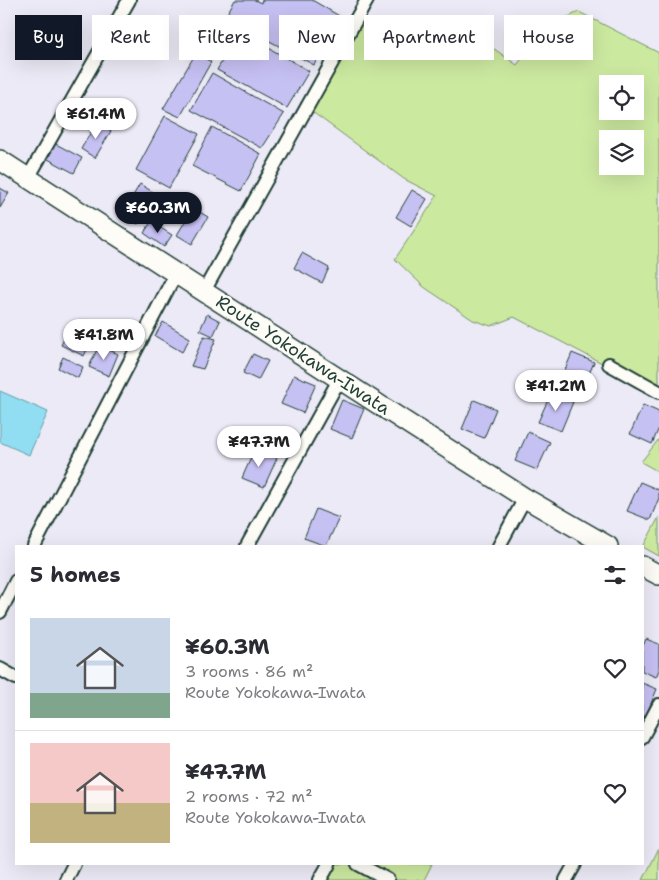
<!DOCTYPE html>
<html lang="en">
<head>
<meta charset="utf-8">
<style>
  body { margin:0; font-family:"Shantell Sans",sans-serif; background:#f7f7f7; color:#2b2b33; height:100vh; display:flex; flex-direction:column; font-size:19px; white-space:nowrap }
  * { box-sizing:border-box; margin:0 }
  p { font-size:16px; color:#7c7c81 }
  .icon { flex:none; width:28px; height:28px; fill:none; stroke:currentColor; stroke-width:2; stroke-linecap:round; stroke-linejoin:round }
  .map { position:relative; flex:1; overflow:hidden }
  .details { position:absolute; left:15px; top:545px; width:629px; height:320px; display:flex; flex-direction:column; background:#fff; border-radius:0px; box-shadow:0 5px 20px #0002 }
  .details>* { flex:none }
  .guide { position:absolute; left:15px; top:15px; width:630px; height:45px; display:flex; gap:10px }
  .fabs { position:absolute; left:599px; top:75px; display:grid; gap:10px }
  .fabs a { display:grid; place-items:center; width:45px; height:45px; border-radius:0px; background:#fff; box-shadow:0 5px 20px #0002; font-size:25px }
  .price { position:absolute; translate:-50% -42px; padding:0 11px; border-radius:18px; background:#fff; color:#222; font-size:16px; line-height:32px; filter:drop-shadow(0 1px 2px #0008) }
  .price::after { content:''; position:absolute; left:50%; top:30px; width:15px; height:11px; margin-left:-8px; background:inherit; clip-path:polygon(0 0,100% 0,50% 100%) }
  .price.active { background:#111827; color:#fff }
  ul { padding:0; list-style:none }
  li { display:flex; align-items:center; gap:15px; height:125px; padding:0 15px }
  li+li { border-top:1px solid #e1e1e2 }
  li span { display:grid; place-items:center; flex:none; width:140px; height:100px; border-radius:0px; color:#555 }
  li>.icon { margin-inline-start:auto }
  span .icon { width:60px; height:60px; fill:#fffc; stroke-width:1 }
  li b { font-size:21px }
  h2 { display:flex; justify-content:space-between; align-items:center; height:60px; padding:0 15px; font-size:21px }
  .tag { padding:0 18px; border-radius:0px; background:#fff; box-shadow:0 5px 20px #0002; font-size:18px; line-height:45px }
  .tag.active { background:#111827; color:#fff }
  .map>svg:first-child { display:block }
  .green { fill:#cce9a0; stroke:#76936a; fill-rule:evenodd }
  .water { fill:#91ddf2; stroke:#639da6 }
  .building { fill:#c6c1f3; stroke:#1f3d34 }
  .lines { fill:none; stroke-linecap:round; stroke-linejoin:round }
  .street-casing { stroke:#1f3d34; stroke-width:16 }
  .secondary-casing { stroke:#1f3d34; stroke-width:22 }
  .street { stroke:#fdfcf7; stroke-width:12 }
  .secondary { stroke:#fdfcf7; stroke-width:19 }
  .labels { text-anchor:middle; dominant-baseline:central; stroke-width:5; stroke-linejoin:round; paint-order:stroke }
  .street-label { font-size:18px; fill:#1f3d34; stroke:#fdfcf7 }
</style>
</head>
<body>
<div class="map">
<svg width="659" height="880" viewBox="0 0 659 880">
  <rect width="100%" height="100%" fill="#eceaf6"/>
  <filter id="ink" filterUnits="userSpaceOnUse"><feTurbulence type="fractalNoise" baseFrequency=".02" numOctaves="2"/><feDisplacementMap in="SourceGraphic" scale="10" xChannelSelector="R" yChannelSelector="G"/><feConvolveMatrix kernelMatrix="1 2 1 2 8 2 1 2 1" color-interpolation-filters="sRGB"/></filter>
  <g filter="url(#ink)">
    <path class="green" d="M 579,12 L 659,53 L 659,393 L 514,317 L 491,326 L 473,320 L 424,287 L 395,259 L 437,196 L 404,179 L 300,103 L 320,84 L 357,19 L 421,57 L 470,32 L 517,65 L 547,26 ZM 608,84 L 635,84 L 635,111 L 608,111 ZM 608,139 L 635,139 L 635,166 L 608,166 Z
      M 659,439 L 659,472 L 641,462 Z
      M 659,517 L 659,556 L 643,547 Z
      M 659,848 L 659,880 L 643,880 Z
      M 329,864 L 432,864 L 424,880 L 320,880 Z"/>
    <path class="water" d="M 0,391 L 48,412 L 29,455 L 0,442 Z"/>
    <path class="building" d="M 235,0 L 255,0 L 261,3 L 262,0 L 312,0 L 341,17 L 314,65 L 225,17 Z
      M 239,31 L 309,71 L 287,108 L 217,70 Z
      M 196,53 L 211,62 L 180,117 L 163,109 Z
      M 212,73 L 284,114 L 262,148 L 191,110 Z
      M 165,116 L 199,134 L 169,188 L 136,170 Z
      M 97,122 L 111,131 L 95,158 L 81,149 Z
      M 212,127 L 261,154 L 241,191 L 192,166 Z
      M 54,143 L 82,158 L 74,173 L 46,158 Z
      M 140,184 L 156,194 L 138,224 L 122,214 Z
      M 0,188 L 9,193 L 0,208 Z
      M 412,190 L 427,199 L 411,226 L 396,217 Z
      M 193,208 L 208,217 L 192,244 L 177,235 Z
      M 151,222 L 172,235 L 164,247 L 144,233 Z
      M 302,253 L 329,268 L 322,283 L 294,268 Z
      M 207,314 L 220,321 L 213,336 L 200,330 Z
      M 82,321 L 97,328 L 84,356 L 61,345 L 68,331 L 76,334 Z
      M 163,322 L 190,338 L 182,352 L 155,336 Z
      M 204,336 L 216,339 L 203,369 L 191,366 Z
      M 99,345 L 118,354 L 109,376 L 89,367 Z
      M 572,353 L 594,362 L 582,391 L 560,382 Z
      M 253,354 L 268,361 L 258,380 L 243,373 Z
      M 63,357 L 83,367 L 78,378 L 58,368 Z
      M 294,375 L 316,384 L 303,413 L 281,404 Z
      M 551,393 L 573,402 L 561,431 L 538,422 Z
      M 342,400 L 364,409 L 352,438 L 330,429 Z
      M 474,400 L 496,409 L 484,438 L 462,429 Z
      M 643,405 L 659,412 L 659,428 L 652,444 L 630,434 Z
      M 528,432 L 550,442 L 537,470 L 515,461 Z
      M 255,449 L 277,458 L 264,487 L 242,478 Z
      M 640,482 L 659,490 L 659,498 L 650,520 L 627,511 Z
      M 316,509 L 339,518 L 326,546 L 304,538 Z
      M 646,639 L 659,644 L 659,670 L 656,677 L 642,671 L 642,648 Z
      M 642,683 L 657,689 L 645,718 L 642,717 Z"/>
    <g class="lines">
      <g class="street-casing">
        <path id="street" d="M 28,178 L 129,0
          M 204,291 L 367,0
          M 609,364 L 659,392
          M 34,546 L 176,273
          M 247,546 L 339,380
          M 499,546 L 525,498
          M 0,612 L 16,581
          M 0,669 L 16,678
          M 642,737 L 659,705
          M 358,864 L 388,880
          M 66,880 L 74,864
          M 320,880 L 329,864
          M 566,880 L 575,864"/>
      </g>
      <g class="secondary-casing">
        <path id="secondary" d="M 0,160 L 412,426 L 525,498 L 608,546
          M 642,566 L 659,575"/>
      </g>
      <use href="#street" class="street"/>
      <use href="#secondary" class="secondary"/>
    </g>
  </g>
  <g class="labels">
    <g class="street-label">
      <text transform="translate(303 355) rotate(33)">Route Yokokawa-Iwata</text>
    </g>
  </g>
</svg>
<div class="fabs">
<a><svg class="icon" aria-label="locate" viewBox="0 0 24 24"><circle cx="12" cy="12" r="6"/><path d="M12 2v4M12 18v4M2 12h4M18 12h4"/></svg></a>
<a><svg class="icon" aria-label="layers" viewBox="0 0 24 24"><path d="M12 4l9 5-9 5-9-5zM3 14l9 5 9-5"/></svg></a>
</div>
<b class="price" style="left:96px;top:140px">¥61.4M</b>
<b class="price active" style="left:158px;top:234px">¥60.3M</b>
<b class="price" style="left:104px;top:361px">¥41.8M</b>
<b class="price" style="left:556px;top:412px">¥41.2M</b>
<b class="price" style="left:259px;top:468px">¥47.7M</b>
<div class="guide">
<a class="tag active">Buy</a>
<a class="tag">Rent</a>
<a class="tag">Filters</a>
<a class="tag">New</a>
<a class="tag">Apartment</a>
<a class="tag">House</a>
</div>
<section class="details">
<h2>5 homes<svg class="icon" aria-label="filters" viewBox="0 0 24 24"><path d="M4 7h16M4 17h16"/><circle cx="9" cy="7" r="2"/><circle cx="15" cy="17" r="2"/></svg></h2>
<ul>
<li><span style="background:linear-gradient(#c9d6e8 75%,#7fa58c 0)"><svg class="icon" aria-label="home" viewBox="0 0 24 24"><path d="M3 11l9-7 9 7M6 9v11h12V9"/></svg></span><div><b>¥60.3M</b><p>3 rooms · 86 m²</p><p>Route Yokokawa-Iwata</p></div><svg class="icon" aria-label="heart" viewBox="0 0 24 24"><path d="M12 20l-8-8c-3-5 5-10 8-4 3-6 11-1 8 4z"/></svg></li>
<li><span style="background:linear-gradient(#f6c9c9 60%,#c2b280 0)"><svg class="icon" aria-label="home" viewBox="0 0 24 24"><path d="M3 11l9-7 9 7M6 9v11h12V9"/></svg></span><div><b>¥47.7M</b><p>2 rooms · 72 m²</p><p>Route Yokokawa-Iwata</p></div><svg class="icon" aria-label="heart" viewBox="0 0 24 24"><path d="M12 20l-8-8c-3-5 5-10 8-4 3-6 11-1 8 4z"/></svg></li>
</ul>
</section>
</div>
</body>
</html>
